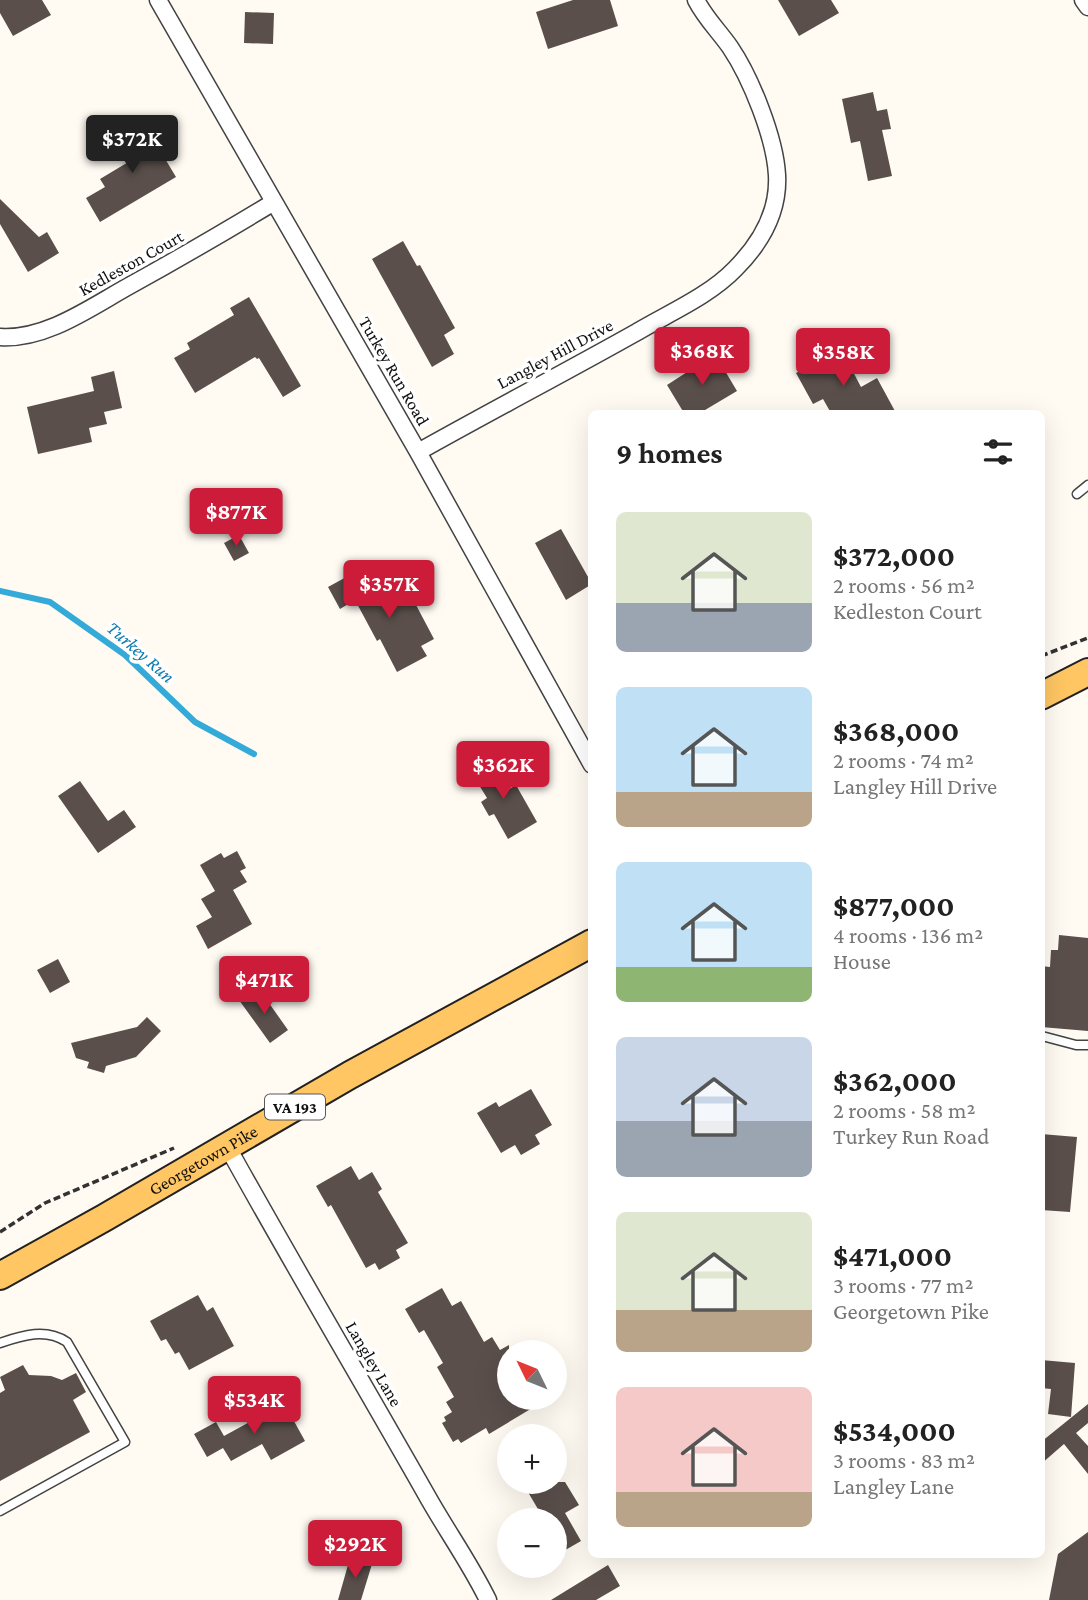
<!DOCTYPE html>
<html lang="en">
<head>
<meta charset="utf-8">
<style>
  body { margin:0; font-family:"Crimson Pro",serif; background:#f2f2f2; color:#222; height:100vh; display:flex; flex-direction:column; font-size:26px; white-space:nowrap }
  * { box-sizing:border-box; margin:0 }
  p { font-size:23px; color:#767676 }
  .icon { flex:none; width:38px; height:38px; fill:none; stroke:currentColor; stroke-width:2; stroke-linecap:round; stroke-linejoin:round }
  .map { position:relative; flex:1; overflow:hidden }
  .drawer { position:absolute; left:588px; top:410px; width:457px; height:1148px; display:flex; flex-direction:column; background:#fff; border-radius:10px; box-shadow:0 7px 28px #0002 }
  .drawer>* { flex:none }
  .needle { width:46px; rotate:313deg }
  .buttons { position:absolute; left:497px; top:1340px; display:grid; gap:14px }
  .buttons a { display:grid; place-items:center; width:70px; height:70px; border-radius:50%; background:#fff; box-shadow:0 7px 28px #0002; font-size:35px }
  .price { position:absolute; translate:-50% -60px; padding:0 16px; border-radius:7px; background:#cc1c39; color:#fff; font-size:23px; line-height:46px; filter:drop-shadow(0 2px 4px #0008) }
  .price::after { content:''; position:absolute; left:50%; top:42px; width:21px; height:16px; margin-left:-10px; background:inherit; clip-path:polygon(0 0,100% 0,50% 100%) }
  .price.active { background:#222; color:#fff }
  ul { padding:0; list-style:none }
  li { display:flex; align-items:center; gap:21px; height:175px; padding:0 28px }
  li span { display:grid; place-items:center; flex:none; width:196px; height:140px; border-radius:10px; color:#555 }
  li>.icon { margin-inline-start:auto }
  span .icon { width:84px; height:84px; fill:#fffc; stroke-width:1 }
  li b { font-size:30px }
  h2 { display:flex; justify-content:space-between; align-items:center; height:84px; padding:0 28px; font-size:30px }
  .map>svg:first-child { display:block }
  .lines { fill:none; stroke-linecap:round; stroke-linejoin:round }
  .stream { stroke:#34aad8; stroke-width:6 }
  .building { fill:#5a4f4b }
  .lane-casing { stroke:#434343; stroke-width:11 }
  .street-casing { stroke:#434343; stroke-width:19 }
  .primary-casing { stroke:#212121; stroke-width:30 }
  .path { stroke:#323232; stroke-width:3.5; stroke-dasharray:7 3.5; stroke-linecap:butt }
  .lane { stroke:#fff; stroke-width:8 }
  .street { stroke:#fff; stroke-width:16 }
  .primary { stroke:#ffc663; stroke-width:26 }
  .labels { text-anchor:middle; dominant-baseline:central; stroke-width:7; stroke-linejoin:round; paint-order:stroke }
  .shield { fill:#fff; stroke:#585858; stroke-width:2 }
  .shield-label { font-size:16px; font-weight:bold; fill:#101010 }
  .street-label { font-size:18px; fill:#101010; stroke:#fff }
  .water-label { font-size:19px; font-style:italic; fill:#0e7bad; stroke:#fff }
</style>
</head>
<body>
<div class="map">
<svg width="1088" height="1600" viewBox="0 0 1088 1600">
  <rect width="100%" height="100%" fill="#fffbf3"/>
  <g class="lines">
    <path class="stream" d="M 0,591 L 50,602 L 125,655 L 195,722 L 254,754"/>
  </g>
  <path class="building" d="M 0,0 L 42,0 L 51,15 L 13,36 L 0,13 Z
    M 573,0 L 610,0 L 618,26 L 548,49 L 536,12 Z
    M 778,0 L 831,0 L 839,13 L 799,36 Z
    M 245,12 L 274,13 L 273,44 L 244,43 Z
    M 873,92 L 877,111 L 887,109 L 891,129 L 882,130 L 892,176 L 868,181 L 860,141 L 851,143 L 842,99 Z
    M 143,122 L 176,177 L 100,222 L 86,198 L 105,187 L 100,179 L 135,158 L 122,134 Z
    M 0,199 L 39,237 L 47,232 L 59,253 L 28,272 L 0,224 Z
    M 403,241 L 417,266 L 420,265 L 455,328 L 444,335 L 454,354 L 432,367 L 372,259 Z
    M 249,297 L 301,386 L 283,397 L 259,358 L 257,359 L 255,357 L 195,393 L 174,358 L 190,349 L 187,343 L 234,315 L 230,308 Z
    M 841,349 L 861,387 L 877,378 L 896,413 L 831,413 L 823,399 L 813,404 L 796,373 Z
    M 715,354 L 737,391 L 700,413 L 684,413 L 667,385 Z
    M 114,371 L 122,408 L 104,412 L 107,424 L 89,428 L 92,442 L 38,454 L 27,407 L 94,391 L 91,377 Z
    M 561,529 L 592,584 L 566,600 L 535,543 Z
    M 239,535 L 249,553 L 234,561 L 224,543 Z
    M 350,575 L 362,596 L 393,579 L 399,591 L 403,589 L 411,605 L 415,603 L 434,639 L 421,646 L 427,656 L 397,672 L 380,639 L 377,641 L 355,600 L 340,609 L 328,587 Z
    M 492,760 L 508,790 L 516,785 L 537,822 L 508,839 L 494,814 L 489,816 L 481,802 L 487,798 L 471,772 Z
    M 80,781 L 108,821 L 124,810 L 136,827 L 98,853 L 58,796 Z
    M 237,851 L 246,868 L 240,871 L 247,882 L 233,890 L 252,924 L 208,949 L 196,926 L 212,917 L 201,899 L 215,891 L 200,865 L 221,853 L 224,858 Z
    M 1059,935 L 1088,938 L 1088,1031 L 1041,1027 L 1041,966 L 1050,967 L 1051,950 L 1058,950 Z
    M 58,959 L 70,982 L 50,993 L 37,970 Z
    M 254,990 L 260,998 L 264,996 L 288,1030 L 270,1043 L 239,1000 Z
    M 147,1017 L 161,1031 L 136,1057 L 106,1066 L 104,1073 L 87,1068 L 89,1062 L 76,1058 L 71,1043 L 137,1027 Z
    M 531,1089 L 552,1125 L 535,1135 L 540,1144 L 521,1155 L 515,1145 L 501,1153 L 477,1113 L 496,1102 L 499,1107 Z
    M 1041,1134 L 1077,1137 L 1070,1212 L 1041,1210 Z
    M 351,1166 L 359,1180 L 372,1172 L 382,1189 L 378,1192 L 408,1243 L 396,1250 L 400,1258 L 379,1270 L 375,1263 L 366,1268 L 331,1205 L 328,1207 L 316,1186 Z
    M 442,1288 L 452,1306 L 461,1301 L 484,1342 L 492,1337 L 500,1350 L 509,1345 L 509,1398 L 549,1398 L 489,1434 L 486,1428 L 461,1443 L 458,1439 L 453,1442 L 442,1423 L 446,1421 L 444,1417 L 452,1412 L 446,1402 L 454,1397 L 437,1367 L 443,1363 L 424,1330 L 419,1333 L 405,1309 Z
    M 198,1295 L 207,1311 L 213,1307 L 234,1346 L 189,1370 L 179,1352 L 175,1354 L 166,1339 L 161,1341 L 150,1321 Z
    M 1041,1360 L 1075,1363 L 1071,1417 L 1048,1414 L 1051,1389 L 1041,1388 Z
    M 23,1365 L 29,1375 L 51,1376 L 62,1380 L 76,1373 L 86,1392 L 73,1400 L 90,1432 L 0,1481 L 0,1393 L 5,1390 L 0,1377 Z
    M 284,1403 L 305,1441 L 271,1460 L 262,1444 L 231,1461 L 223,1448 L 207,1457 L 194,1434 L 216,1422 L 224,1436 Z
    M 1088,1404 L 1088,1423 L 1076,1433 L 1088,1446 L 1088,1474 L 1064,1444 L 1041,1464 L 1041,1442 Z
    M 522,1482 L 565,1482 L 579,1505 L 565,1513 L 581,1541 L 555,1556 L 555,1521 L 545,1521 Z
    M 1088,1532 L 1088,1600 L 1049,1600 L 1058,1554 Z
    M 350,1558 L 372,1564 L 361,1600 L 338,1600 Z
    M 608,1565 L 620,1586 L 596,1600 L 551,1600 Z"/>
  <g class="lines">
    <g class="lane-casing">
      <path id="lane" d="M 1077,494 L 1088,485
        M 1042,1036 L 1076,1045 L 1088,1045
        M 0,1343 C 23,1335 46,1328 67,1342 L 125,1442 L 0,1511"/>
    </g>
    <g class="street-casing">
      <path id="street" d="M 158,0 L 418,452 L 592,765
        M 1083,0 L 1088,7
        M 0,337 C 46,340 91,307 129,286 C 178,259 226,231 274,202
        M 418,452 C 491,411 564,373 637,332 C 669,313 709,296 735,269 C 760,244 779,212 777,175 C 775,138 751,78 730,47 C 718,30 706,19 696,0
        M 227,1146 C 292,1263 360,1378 426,1494 C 446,1530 470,1563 488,1600"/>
    </g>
    <g class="primary-casing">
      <g id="primary">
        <path d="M 1041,696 L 1088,672"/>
        <path id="s1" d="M 0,1276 L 104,1218 L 350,1075 L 592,943"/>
      </g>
    </g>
    <path class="path" d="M 1041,656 L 1088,638
      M 0,1232 L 45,1203 L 174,1148"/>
    <use href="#lane" class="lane"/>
    <use href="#street" class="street"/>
    <use href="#primary" class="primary"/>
  </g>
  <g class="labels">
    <rect class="shield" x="265" y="1094.5" width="60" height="25" rx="5"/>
    <g class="shield-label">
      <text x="295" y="1107">VA 193</text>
    </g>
    <g class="street-label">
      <text transform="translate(131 263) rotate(-29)">Kedleston Court</text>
      <text transform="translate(555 354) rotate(-28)">Langley Hill Drive</text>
      <text transform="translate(394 371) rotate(60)">Turkey Run Road</text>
      <text stroke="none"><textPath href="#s1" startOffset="234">Georgetown Pike</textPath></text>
      <text transform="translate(374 1364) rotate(60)">Langley Lane</text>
    </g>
    <g class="water-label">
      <text transform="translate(141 652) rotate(41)">Turkey Run</text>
    </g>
  </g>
</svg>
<div class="buttons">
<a><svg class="needle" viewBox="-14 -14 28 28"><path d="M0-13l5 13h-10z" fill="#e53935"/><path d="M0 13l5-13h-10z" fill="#767676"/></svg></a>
<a>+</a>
<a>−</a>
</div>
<b class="price active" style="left:132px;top:175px">$372K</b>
<b class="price" style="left:702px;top:387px">$368K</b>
<b class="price" style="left:843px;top:388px">$358K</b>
<b class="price" style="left:236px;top:548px">$877K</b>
<b class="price" style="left:389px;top:620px">$357K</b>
<b class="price" style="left:503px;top:801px">$362K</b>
<b class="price" style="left:264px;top:1016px">$471K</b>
<b class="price" style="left:254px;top:1436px">$534K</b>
<b class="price" style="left:355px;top:1580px">$292K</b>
<section class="drawer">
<h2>9 homes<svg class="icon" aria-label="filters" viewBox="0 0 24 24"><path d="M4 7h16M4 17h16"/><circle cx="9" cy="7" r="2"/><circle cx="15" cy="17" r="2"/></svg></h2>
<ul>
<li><span style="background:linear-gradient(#dfe7d0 65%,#9aa5b1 0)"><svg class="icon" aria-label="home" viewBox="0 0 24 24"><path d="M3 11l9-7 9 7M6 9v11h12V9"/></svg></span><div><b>$372,000</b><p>2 rooms · 56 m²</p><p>Kedleston Court</p></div></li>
<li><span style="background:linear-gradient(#bfe0f5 75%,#b9a48a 0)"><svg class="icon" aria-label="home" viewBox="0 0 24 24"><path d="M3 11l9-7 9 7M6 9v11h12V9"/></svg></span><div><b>$368,000</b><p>2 rooms · 74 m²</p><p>Langley Hill Drive</p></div></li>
<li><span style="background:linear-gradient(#bfe0f5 75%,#8fb573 0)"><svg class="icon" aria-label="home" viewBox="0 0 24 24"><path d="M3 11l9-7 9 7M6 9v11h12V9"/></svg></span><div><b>$877,000</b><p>4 rooms · 136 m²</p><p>House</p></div></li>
<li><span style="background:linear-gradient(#c9d6e8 60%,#9aa5b1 0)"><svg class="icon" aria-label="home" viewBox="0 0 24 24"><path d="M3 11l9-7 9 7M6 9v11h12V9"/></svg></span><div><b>$362,000</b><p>2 rooms · 58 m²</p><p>Turkey Run Road</p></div></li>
<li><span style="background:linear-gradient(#dfe7d0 70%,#b9a48a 0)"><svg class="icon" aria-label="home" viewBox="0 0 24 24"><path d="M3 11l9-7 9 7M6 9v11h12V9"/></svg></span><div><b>$471,000</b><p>3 rooms · 77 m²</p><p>Georgetown Pike</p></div></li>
<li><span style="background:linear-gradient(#f6c9c9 75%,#b9a48a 0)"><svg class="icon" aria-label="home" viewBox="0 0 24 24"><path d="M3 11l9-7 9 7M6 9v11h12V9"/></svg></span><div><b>$534,000</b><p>3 rooms · 83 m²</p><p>Langley Lane</p></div></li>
</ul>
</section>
</div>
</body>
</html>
